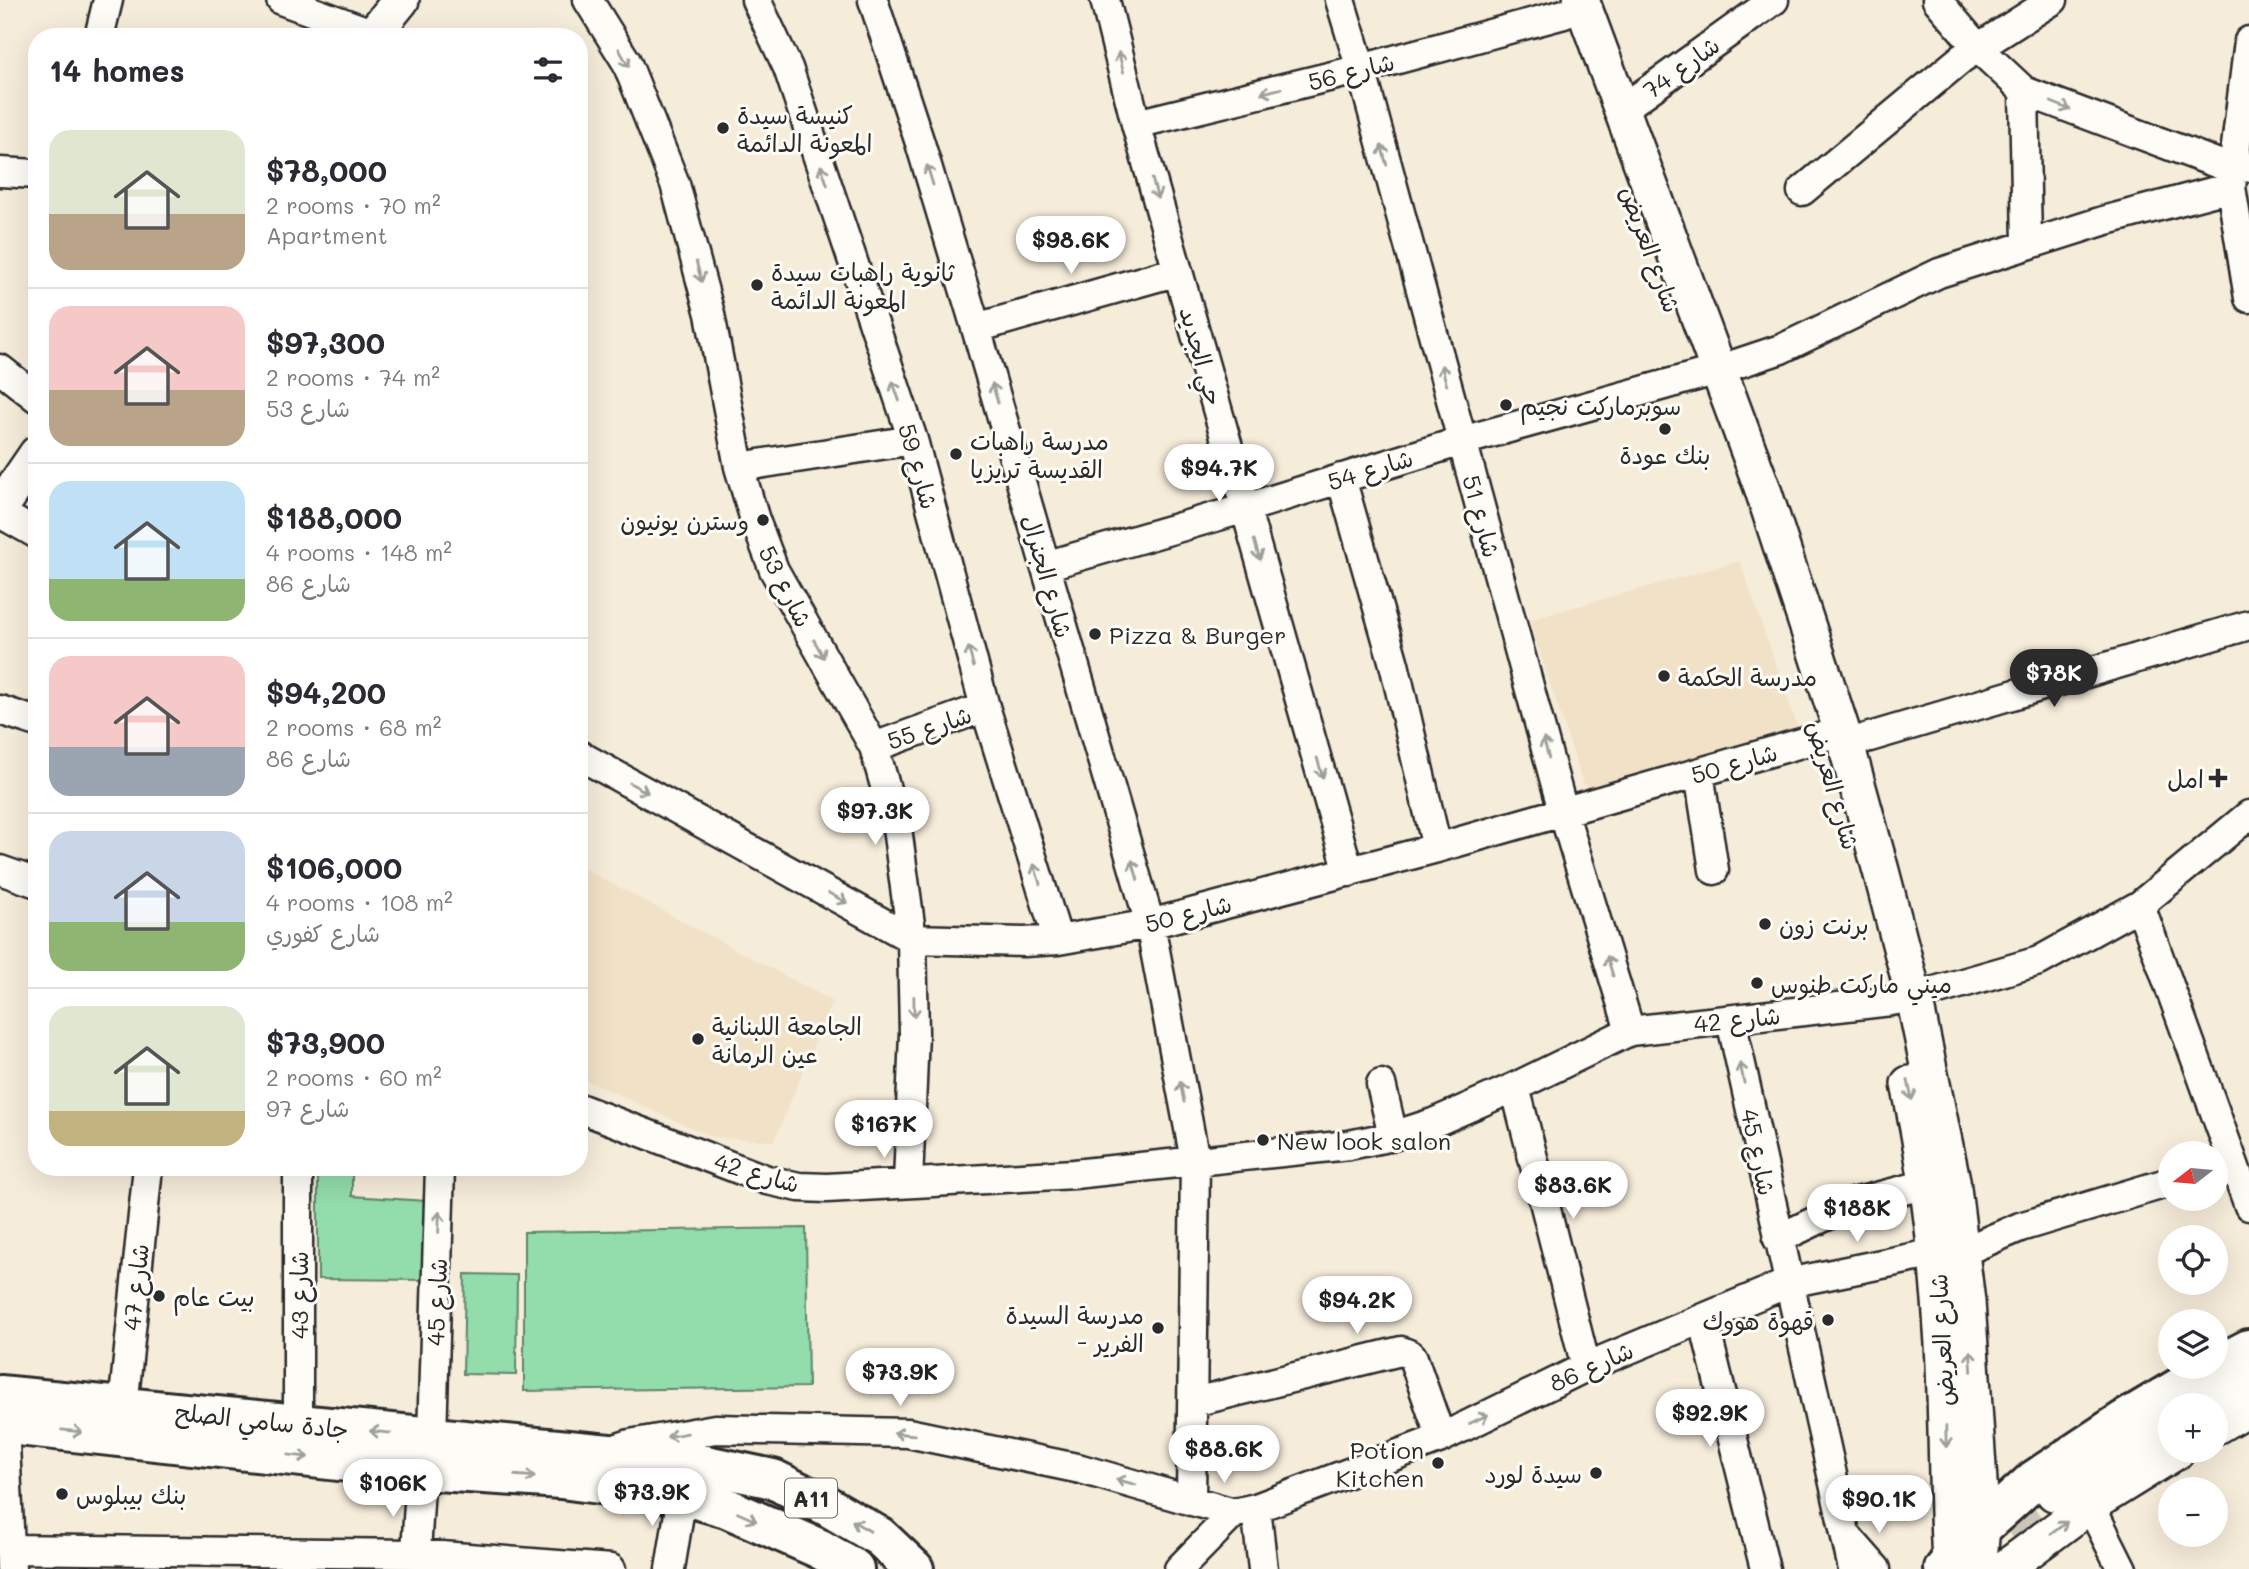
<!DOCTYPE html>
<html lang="en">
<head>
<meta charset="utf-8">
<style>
  body { margin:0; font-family:Mali,"Playpen Sans Arabic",sans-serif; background:#f2f2f3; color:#2b2b33; height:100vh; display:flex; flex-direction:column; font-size:26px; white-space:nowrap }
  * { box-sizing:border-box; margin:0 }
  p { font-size:23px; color:#7c7c81 }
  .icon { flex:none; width:38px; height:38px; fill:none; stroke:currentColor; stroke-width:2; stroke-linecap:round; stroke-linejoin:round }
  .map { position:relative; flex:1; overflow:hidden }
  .details { position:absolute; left:28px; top:28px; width:560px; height:1148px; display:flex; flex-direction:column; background:#fff; border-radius:28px; box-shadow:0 7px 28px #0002 }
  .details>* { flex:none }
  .needle { width:46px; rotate:254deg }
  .tools { position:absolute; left:2158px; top:1141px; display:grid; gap:14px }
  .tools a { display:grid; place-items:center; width:70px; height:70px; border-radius:50%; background:#fff; box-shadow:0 7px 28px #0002; font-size:35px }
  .price { position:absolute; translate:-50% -60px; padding:0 16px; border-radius:24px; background:#fff; color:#222; font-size:23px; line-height:46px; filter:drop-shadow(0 2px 4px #0008) }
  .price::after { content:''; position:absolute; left:50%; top:42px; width:21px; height:16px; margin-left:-10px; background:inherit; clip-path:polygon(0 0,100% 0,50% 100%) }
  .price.active { background:#2b2b2b; color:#fff }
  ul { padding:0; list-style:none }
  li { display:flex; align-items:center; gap:21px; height:175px; padding:0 21px }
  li+li { border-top:2px solid #e1e1e2 }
  li span { display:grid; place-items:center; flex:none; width:196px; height:140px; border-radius:21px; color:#555 }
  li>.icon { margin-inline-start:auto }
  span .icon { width:84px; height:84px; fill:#fffc; stroke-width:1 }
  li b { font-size:30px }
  h2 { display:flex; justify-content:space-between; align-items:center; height:84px; padding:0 21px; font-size:30px }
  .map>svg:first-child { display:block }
  .built { fill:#f1e1c6 }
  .park { fill:#93dcab; stroke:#5f846b; stroke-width:2 }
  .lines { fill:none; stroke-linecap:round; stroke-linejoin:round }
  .major-tunnel { stroke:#cdc5b7; stroke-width:35; stroke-dasharray:35 18; stroke-linecap:butt }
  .minor-casing { stroke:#2b2b2b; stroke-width:33 }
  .major-casing { stroke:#2b2b2b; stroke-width:40 }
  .highway-casing { stroke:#2b2b2b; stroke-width:44 }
  .minor { stroke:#fdfcf7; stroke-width:28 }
  .major { stroke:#fdfcf7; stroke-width:35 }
  .highway { stroke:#fdfcf7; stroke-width:38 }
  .oneway { stroke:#9e9e9b }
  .poi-dot { fill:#2b2b2b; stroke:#fdfcf7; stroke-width:2.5 }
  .labels { text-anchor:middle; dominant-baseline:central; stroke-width:6; stroke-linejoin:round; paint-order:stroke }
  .shield { fill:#fdfcf7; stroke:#6a6a68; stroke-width:2 }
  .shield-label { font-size:23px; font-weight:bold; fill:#2b2b2b }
  .street-label { font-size:24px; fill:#2b2b2b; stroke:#fdfcf7 }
  .poi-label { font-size:24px; fill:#2b2b2b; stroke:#fdfcf7; text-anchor:start }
</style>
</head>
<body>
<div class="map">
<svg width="2249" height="1569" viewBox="0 0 2249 1569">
  <rect width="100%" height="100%" fill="#f6ecda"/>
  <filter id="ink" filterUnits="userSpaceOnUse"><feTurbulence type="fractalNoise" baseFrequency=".0143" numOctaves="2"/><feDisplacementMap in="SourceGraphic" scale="14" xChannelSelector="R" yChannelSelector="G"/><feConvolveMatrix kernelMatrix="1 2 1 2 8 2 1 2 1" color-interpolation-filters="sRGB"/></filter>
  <g filter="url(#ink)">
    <path class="built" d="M 1740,561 L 1799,732 L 1592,789 L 1583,783 L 1529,620 Z
      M 579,866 L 832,1001 L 774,1141 L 712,1137 L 579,1077 Z"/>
    <path class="park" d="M 318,1167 L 352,1167 L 352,1196 L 426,1201 L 429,1280 L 318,1279 Z
      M 806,1228 L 808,1387 L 524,1391 L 524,1232 Z
      M 465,1274 L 517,1275 L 516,1375 L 463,1374 Z"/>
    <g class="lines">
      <path class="major-tunnel" d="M 1970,1569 L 2054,1493"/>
      <g class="minor-casing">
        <path id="minor" d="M 281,0 L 374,34
          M 588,0 L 626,61 L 675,184 L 710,314 L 739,467 L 755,520 L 774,570 L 874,747 L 897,828 L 912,939 L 914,1033 L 908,1183
          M 756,0 L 788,68 L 913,440 L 985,707 L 1058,940
          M 873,0 L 920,143 L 976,328 L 1150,924 L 1195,1160 L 1191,1501
          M 1105,0 L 1136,124 L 1349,872
          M 1340,0 L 1361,69 L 1563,811 L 1630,1031
          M 1937,0 L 1977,47 L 2024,91 L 2232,169 L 2249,167
          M 99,37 L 108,0
          M 2249,41 L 2231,187 L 2249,298
          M 2024,91 L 2027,244
          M 1621,110 L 1774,0
          M 1136,124 L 1361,69 L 1564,14
          M 0,172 L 37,174
          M 1802,191 L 1962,58 L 2053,0
          M 976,328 L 1178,271
          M 0,369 L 37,398
          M 739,467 L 913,440
          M 1341,478 L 1394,664 L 1437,848
          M 0,513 L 37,534
          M 1045,566 L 1246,508 L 1462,441 L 1718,370 L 1781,349 L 1939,273 L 2103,221 L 2231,187
          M 0,710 L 37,722
          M 1846,744 L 2249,625
          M 874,747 L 985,707
          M 579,755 L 912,939 L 1024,942 L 1058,940 L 1150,924 L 1437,848 L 1822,737
          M 1699,773 L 1714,870
          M 0,870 L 37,883
          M 2140,905 L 2249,1206
          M 1731,1020 L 1853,1569
          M 1381,1084 L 1393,1136
          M 1515,1087 L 1586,1367
          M 579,1108 L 767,1180 L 799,1187 L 827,1188 L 1074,1174 L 1349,1145 L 1393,1136 L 1433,1123 L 1515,1087 L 1630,1031 L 1891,1001 L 1914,997 L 2039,961 L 2140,905 L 2249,815
          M 298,1167 L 298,1423
          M 1778,1239 L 1853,1203 L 1927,1184
          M 1962,1252 L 2020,1227 L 2170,1182
          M 1703,1318 L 1765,1569
          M 1194,1402 L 1401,1351 L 1411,1355 L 1413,1358 L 1441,1438
          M 123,1407 L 148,1167
          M 4,1424 L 11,1569
          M 432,1437 L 440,1167
          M 618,1448 L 630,1444 L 715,1429 L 908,1433 L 1081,1469 L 1234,1513 L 1256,1508 L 1441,1438 L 1586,1367 L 1788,1283 L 1936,1253
          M 2090,1505 L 2122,1569
          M 1256,1508 L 1263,1569
          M 1847,1536 L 1876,1569
          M 9,1549 L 415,1554 L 611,1569
          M 415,1569 L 421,1470
          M 670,1569 L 682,1495
          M 1179,1569 L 1234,1513"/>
      </g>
      <g class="major-casing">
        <path id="major" d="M 1581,0 L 1762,487 L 1846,744 L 1881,871 L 1914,997 L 1952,1180 L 1967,1302 L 1982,1527 L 1980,1549 L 1973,1569
          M 371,37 L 401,0
          M 0,508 L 37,454
          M 1909,1084 C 1928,1170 1938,1257 1943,1344 C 1947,1417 1946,1490 1950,1563
          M 2188,1405 L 2249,1372
          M 2216,1426 L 2249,1407
          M 2054,1493 L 2170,1417
          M 2004,1569 L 2090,1505 L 2177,1451"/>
      </g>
      <g class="highway-casing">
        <path id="highway" d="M 2216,1366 L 2249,1349
          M 0,1395 L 692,1462 L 773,1479 L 827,1506 L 880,1537 L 914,1569
          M 0,1424 L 421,1470 L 561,1479 L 682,1495 L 727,1508 L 820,1549 L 854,1569
          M 1944,1569 L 1982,1527 L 2034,1480 L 2123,1421 L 2214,1367"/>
      </g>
      <use href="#minor" class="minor"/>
      <use href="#major" class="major"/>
      <use href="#highway" class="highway"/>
    </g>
    <defs><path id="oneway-shaft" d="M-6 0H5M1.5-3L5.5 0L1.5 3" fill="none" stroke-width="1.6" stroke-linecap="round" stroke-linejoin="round" transform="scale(1.75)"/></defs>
    <g class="oneway">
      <use href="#oneway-shaft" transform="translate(624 58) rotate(61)"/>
      <use href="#oneway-shaft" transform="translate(1121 62) rotate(-104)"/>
      <use href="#oneway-shaft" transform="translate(1271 91) rotate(166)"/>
      <use href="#oneway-shaft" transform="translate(2061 106) rotate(22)"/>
      <use href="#oneway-shaft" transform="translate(1384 155) rotate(-105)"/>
      <use href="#oneway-shaft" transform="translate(824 175) rotate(-109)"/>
      <use href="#oneway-shaft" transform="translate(930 175) rotate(-107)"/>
      <use href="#oneway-shaft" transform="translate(1155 189) rotate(74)"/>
      <use href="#oneway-shaft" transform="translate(699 272) rotate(75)"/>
      <use href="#oneway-shaft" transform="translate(1444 375) rotate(-105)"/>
      <use href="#oneway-shaft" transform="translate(896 391) rotate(-109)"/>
      <use href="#oneway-shaft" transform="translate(995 393) rotate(-106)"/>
      <use href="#oneway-shaft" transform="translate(1257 550) rotate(74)"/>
      <use href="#oneway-shaft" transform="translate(819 649) rotate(61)"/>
      <use href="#oneway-shaft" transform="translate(971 657) rotate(-105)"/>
      <use href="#oneway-shaft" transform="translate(1546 748) rotate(-105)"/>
      <use href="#oneway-shaft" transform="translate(1320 768) rotate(74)"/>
      <use href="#oneway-shaft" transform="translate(639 788) rotate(29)"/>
      <use href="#oneway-shaft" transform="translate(1135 870) rotate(-106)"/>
      <use href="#oneway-shaft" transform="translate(1037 874) rotate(-107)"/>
      <use href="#oneway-shaft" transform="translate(838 898) rotate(29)"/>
      <use href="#oneway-shaft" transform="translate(1610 966) rotate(-107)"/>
      <use href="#oneway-shaft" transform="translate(914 1007) rotate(89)"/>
      <use href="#oneway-shaft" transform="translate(1742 1073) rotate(-102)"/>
      <use href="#oneway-shaft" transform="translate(1910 1090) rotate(78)"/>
      <use href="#oneway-shaft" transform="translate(1182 1092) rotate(-101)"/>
      <use href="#oneway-shaft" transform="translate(439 1222) rotate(-88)"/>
      <use href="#oneway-shaft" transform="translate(1971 1361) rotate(-94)"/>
      <use href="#oneway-shaft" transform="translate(1479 1419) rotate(-26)"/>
      <use href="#oneway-shaft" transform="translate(72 1431) rotate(6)"/>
      <use href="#oneway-shaft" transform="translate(380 1432) rotate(-174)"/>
      <use href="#oneway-shaft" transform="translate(904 1434) rotate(-175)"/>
      <use href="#oneway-shaft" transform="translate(677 1435) rotate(170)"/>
      <use href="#oneway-shaft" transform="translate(1946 1437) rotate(89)"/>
      <use href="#oneway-shaft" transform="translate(298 1456) rotate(6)"/>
      <use href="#oneway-shaft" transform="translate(525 1476) rotate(4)"/>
      <use href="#oneway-shaft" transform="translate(1126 1482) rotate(-164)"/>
      <use href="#oneway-shaft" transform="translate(747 1517) rotate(24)"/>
      <use href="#oneway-shaft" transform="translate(861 1526) rotate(-150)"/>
      <use href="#oneway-shaft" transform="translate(2059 1528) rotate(-37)"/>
    </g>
  </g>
  <g class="poi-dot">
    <circle cx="723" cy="128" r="7"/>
    <circle cx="757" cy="285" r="7"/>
    <circle cx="1506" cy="405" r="7"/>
    <circle cx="1665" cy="429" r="7"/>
    <circle cx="956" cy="454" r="7"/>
    <circle cx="763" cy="520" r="7"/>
    <circle cx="1095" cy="634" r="7"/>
    <circle cx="1664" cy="676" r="7"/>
    <path d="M2214.5 767.5h7v7h7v7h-7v7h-7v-7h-7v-7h7z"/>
    <circle cx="1765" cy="924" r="7"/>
    <circle cx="1757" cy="983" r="7"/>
    <circle cx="698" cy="1039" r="7"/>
    <circle cx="1263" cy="1140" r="7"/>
    <circle cx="159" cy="1296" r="7"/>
    <circle cx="1828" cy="1320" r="7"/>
    <circle cx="1158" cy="1328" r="7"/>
    <circle cx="1438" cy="1463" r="7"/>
    <circle cx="1596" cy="1473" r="7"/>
    <circle cx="62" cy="1494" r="7"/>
  </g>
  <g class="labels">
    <rect class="shield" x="785" y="1478.5" width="52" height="39" rx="5"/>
    <g class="shield-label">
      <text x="811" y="1498">A11</text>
    </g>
    <g class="street-label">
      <text transform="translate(1681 67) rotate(-36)">شارع 74</text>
      <text transform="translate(1351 71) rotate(-14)">شارع 56</text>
      <text transform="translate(1651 249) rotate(70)">شارع العريض</text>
      <text transform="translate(1202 356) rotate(74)">حي الجديد</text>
      <text transform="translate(919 466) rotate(74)">شارع 59</text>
      <text transform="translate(1370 469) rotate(-17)">شارع 54</text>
      <text transform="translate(1482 516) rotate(75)">شارع 51</text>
      <text transform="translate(1048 576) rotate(74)">شارع الجنرال</text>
      <text transform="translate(786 586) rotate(63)">شارع 53</text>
      <text transform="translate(929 727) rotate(-19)">شارع 55</text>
      <text transform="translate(1734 763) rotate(-16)">شارع 50</text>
      <text transform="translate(1834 785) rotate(74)">شارع العريض</text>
      <text transform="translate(1188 913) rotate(-14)">شارع 50</text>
      <text transform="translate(1737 1019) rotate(-6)">شارع 42</text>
      <text transform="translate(1759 1152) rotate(78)">شارع 45</text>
      <text transform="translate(757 1172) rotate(16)">شارع 42</text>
      <text transform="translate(135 1287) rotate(-84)">شارع 47</text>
      <text transform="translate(298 1295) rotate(-90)">شارع 43</text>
      <text transform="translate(436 1302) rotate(-88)">شارع 45</text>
      <text transform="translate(1941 1340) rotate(-93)">شارع العريض</text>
      <text transform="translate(1591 1366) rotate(-24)">شارع 86</text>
      <text transform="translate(262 1420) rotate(6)">جادة سامي الصلح</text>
    </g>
    <g class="poi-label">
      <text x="737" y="114">كنيسة سيدة<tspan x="737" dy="28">المعونة الدائمة</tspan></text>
      <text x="771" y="271">ثانوية راهبات سيدة<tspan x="771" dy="28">المعونة الدائمة</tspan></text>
      <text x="1520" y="405">سوبرماركت نجيم</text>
      <text x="970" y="440">مدرسة راهبات<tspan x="970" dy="28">القديسة تريزيا</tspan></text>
      <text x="1665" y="454" text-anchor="middle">بنك عودة</text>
      <text x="749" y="520" text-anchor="end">وسترن يونيون</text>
      <text x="1109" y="634">Pizza &amp; Burger</text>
      <text x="1678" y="676">مدرسة الحكمة</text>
      <text x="2204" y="778" text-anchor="end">امل</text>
      <text x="1779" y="924">برنت زون</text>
      <text x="1771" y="983">ميني ماركت طنوس</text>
      <text x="712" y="1025">الجامعة اللبنانية<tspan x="712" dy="28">عين الرمانة</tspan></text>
      <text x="1277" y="1140">New look salon</text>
      <text x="173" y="1296">بيت عام</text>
      <text x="1144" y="1314" text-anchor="end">مدرسة السيدة<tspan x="1144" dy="28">- الفرير</tspan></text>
      <text x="1814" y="1320" text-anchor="end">قهوة هووك</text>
      <text x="1424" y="1449" text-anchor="end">Potion<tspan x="1424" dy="28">Kitchen</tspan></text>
      <text x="1582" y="1473" text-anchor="end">سيدة لورد</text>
      <text x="76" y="1494">بنك بيبلوس</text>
    </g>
  </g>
</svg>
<div class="tools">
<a><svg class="needle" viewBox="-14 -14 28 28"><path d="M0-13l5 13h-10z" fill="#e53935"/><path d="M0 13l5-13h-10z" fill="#7c7c81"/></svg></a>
<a><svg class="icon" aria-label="locate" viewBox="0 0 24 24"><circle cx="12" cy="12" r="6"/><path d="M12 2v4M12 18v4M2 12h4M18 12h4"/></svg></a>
<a><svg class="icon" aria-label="layers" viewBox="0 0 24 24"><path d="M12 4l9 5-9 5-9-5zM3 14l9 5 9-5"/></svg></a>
<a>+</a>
<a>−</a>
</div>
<b class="price" style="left:1071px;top:276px">$98.6K</b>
<b class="price" style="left:1219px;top:504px">$94.7K</b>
<b class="price active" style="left:2054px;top:709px">$78K</b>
<b class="price" style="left:875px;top:847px">$97.3K</b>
<b class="price" style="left:884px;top:1160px">$167K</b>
<b class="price" style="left:1573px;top:1221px">$83.6K</b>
<b class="price" style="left:1857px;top:1244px">$188K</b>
<b class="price" style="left:1357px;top:1336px">$94.2K</b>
<b class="price" style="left:900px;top:1408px">$73.9K</b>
<b class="price" style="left:1710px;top:1449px">$92.9K</b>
<b class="price" style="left:1224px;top:1485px">$88.6K</b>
<b class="price" style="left:393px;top:1519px">$106K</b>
<b class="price" style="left:652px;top:1528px">$73.9K</b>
<b class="price" style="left:1879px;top:1535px">$90.1K</b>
<section class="details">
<h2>14 homes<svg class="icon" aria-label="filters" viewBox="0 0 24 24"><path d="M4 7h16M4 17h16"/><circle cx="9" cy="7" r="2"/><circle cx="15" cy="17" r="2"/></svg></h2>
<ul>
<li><span style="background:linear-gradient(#dfe7d0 60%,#b9a48a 0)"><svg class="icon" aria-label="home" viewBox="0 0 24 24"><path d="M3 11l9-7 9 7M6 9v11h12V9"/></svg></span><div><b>$78,000</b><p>2 rooms · 70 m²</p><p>Apartment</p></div></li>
<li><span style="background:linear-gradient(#f6c9c9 60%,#b9a48a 0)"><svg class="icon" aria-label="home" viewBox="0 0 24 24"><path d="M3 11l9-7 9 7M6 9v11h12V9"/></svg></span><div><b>$97,300</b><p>2 rooms · 74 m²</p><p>شارع 53</p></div></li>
<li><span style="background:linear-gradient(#bfe0f5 70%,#8fb573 0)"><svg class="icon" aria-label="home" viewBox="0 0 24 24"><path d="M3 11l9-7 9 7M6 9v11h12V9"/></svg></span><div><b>$188,000</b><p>4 rooms · 148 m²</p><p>شارع 86</p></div></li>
<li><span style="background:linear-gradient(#f6c9c9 65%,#9aa5b1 0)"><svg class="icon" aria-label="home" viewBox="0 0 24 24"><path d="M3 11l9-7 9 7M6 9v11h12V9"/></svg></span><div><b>$94,200</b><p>2 rooms · 68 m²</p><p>شارع 86</p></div></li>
<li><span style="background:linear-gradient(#c9d6e8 65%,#8fb573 0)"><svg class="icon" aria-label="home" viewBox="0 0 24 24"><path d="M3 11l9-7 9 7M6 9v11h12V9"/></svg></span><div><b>$106,000</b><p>4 rooms · 108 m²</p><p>شارع كفوري</p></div></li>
<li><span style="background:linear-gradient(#dfe7d0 75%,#c2b280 0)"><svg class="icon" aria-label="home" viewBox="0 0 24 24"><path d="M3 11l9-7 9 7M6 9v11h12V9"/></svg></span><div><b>$73,900</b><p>2 rooms · 60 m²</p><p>شارع 97</p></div></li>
</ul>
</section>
</div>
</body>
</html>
